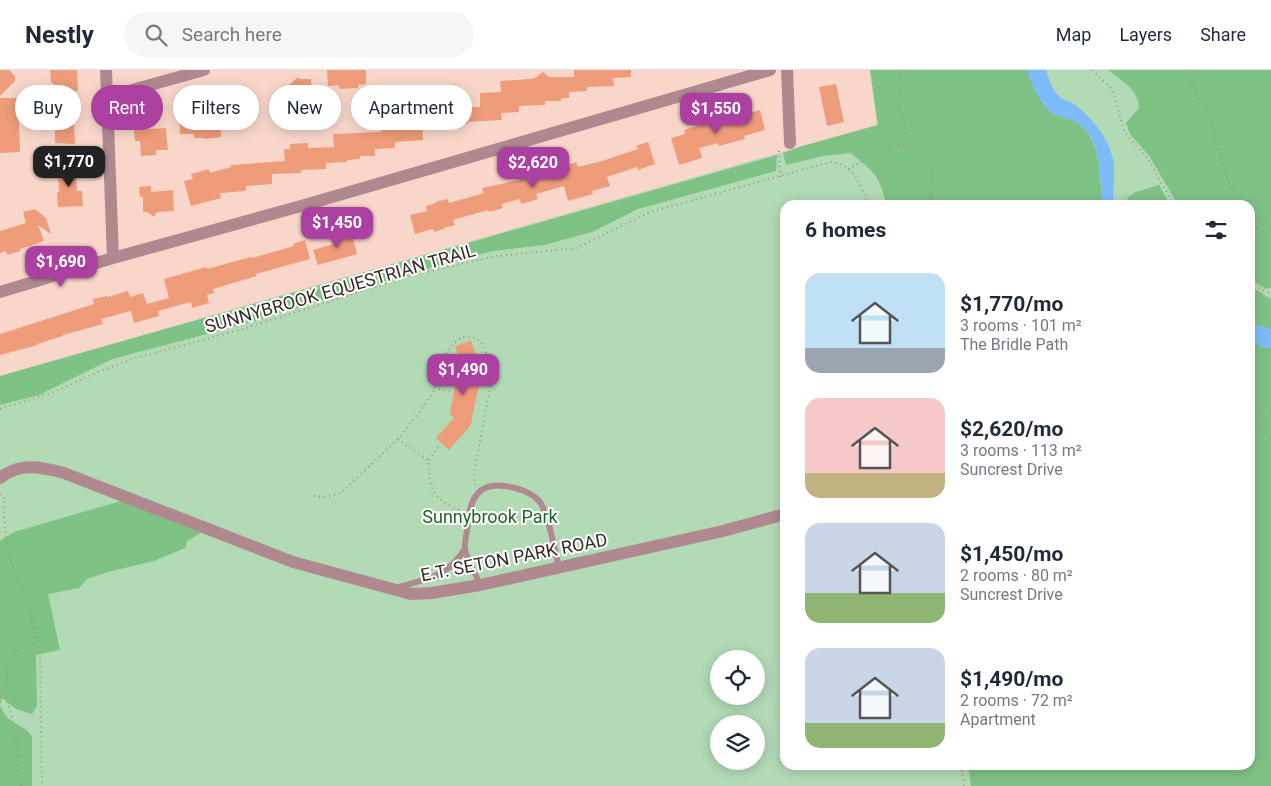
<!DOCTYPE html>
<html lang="en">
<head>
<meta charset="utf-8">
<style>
  body { margin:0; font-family:Roboto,sans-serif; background:#f6f6f7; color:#1f2937; height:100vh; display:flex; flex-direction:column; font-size:19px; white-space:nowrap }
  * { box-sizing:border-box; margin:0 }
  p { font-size:16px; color:#747a83 }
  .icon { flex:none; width:28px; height:28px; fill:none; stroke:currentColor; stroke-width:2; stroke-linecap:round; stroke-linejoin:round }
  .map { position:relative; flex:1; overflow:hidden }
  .sheet { position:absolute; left:780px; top:130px; width:475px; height:570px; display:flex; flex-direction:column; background:#fff; border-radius:15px; box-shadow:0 2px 12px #0003 }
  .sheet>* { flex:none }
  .top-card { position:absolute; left:15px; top:15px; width:475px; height:45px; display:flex; gap:10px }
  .buttons { position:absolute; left:710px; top:580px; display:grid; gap:10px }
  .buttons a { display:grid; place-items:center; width:55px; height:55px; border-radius:50%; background:#fff; box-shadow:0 2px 12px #0003; font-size:25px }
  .price { position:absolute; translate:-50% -42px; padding:0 11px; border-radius:10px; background:#ac40a0; color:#fff; font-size:16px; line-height:32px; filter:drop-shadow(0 1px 2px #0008) }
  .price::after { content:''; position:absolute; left:50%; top:30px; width:15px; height:11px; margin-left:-8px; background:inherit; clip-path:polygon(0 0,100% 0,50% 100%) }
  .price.selected { background:#222; color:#fff }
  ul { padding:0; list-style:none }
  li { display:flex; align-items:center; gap:15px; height:125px; padding:0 25px }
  li span { display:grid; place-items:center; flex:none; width:140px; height:100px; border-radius:15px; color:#555 }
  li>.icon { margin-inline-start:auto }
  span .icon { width:60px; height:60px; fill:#fffc; stroke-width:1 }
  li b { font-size:21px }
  h2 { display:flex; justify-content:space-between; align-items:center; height:60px; padding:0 25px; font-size:21px }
  .pill { padding:0 18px; border-radius:22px; background:#fff; box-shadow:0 2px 12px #0003; font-size:18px; line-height:45px }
  .pill.selected { background:#ac40a0; color:#fff }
  header { display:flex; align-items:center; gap:30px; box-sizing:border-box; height:70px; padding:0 25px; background:#fff; border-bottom:1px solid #e0e1e3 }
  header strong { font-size:24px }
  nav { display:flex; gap:28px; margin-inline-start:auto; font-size:18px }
  .search { width:350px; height:45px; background:#f6f6f7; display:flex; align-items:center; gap:12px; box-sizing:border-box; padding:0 18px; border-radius:28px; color:#747a83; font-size:19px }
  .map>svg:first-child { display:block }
  .green { fill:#b2dab5; fill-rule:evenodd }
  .forest { fill:#7fc285 }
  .water { fill:#7ebbfa }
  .building { fill:#ef9c7a }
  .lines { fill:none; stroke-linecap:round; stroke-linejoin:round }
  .path { stroke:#a78f85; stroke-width:2; stroke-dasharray:1 4; stroke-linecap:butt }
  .service { stroke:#b08990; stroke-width:6 }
  .minor { stroke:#b08990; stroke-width:12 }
  .labels { text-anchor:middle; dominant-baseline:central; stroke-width:4; stroke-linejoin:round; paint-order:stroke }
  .street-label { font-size:18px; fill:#372b26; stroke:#fff }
  .park-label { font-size:18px; fill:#20652d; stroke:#fff }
</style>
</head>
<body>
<header>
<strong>Nestly</strong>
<div class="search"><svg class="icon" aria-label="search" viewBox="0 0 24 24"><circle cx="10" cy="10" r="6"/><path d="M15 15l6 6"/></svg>Search here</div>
<nav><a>Map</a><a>Layers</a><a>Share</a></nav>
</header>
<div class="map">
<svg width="1271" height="716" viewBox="0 0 1271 716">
  <rect width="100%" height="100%" fill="#f8d7ca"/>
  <path class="green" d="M 870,0 L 1271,0 L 1271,716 L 0,716 L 0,306 L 877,55 ZM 785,135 L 1250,135 L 1250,695 L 785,695 ZM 719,589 L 756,589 L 756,626 L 719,626 ZM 719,654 L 756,654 L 756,691 L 719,691 Z"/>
  <path class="forest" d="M 870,0 L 1027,0 C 1031,11 1042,37 1052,43 C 1060,48 1070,47 1078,53 C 1098,68 1099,93 1101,116 C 1101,123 1103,128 1101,135 L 886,135 C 881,107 873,100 850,83 L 823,86 L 786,95 L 783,83 L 802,76 L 878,55 Z
    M 1108,0 L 1271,0 L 1271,218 L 1266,219 L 1250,209 L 1250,135 L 1178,135 L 1150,87 L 1130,64 L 1126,53 L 1139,38 C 1139,20 1121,10 1108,0 Z
    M 777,85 L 776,101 L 638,139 L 592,162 L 544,175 L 493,181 L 442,194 L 245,254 L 112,289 L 39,325 L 0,335 L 0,306 Z
    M 1159,115 L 1170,135 L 1126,135 L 1128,127 L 1136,122 Z
    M 1250,216 L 1271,229 L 1271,260 L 1250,252 Z
    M 1250,270 L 1262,277 L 1271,278 L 1271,716 L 971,716 L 968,695 L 1250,695 Z
    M 121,431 L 202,462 L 187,471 L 185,478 L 154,491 L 108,502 L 87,509 L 79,518 L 48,524 L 60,580 L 36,585 L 37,636 L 32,644 L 16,639 L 2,628 L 0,636 C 2,639 4,644 7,647 C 14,655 26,656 32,667 L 32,716 L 0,716 L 0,471 L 14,462 Z"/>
  <path class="water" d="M 1027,0 L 1046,0 C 1049,9 1052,21 1060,27 C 1064,30 1069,31 1073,34 C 1089,44 1105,64 1111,82 C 1118,101 1111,117 1114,135 L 1101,135 C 1103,128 1101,123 1101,116 C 1099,93 1099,68 1078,53 C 1070,47 1060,48 1052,43 C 1042,37 1030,11 1027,0 Z
    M 1250,252 L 1271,260 L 1271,278 L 1262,277 L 1250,270 Z"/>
  <path class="building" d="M 0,0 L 9,0 L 15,6 L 15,11 L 0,26 Z
    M 50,0 L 77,0 L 78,21 L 57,22 L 57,17 L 51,12 Z
    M 327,0 L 366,0 L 366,14 L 358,15 L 358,18 L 339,19 L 339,15 L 328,16 Z
    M 574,0 L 631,0 L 631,7 L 613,8 L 614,16 L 587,17 L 587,21 L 569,22 L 569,28 L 561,28 L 561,31 L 545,31 L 545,35 L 519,36 L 519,42 L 501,43 L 502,50 L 468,52 L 468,54 L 440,55 L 441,60 L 428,60 L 427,46 L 433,46 L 432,38 L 480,37 L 480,23 L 501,22 L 500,11 L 530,9 L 535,8 L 543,2 L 549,7 L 574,7 Z
    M 298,7 L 300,9 L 311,9 L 312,32 L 298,33 L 298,38 L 279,39 L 278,23 L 288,23 L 288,16 Z
    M 836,14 L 844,52 L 827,56 L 819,17 Z
    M 0,28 L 18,28 L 20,82 L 0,83 Z
    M 760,40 L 765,60 L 744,66 L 745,69 L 719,76 L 718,73 L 699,78 L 702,88 L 679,95 L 671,68 L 685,64 L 684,60 L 712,51 L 738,44 L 738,46 Z
    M 77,41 L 77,52 L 74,52 L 75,74 L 55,73 L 55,59 L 52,59 L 51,44 Z
    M 220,41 L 221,67 L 205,69 L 203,68 L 194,68 L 194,64 L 180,64 L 179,43 Z
    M 422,52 L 423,70 L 395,72 L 395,78 L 375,79 L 375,86 L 360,86 L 360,89 L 347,90 L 347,92 L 326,93 L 326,99 L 301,100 L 301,103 L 272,104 L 272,114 L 246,116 L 246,121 L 220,123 L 221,128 L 191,136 L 184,111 L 193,109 L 191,104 L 209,99 L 210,103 L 231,97 L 231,95 L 285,91 L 284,79 L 290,79 L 290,74 L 308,73 L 308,78 L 334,77 L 333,64 L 381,62 L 381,54 Z
    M 166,58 L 168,80 L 156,80 L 156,85 L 141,86 L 140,71 L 135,71 L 134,60 Z
    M 648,72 L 655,94 L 638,100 L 637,97 L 607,107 L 610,116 L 592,121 L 593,124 L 568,131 L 564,116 L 536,124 L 538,129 L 521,134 L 520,129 L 502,134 L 503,138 L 489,142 L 488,140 L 453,150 L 455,155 L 444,158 L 444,159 L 434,162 L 433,159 L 415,164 L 410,145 L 427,141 L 426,136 L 436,133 L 435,132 L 448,129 L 449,133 L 484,123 L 482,118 L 519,110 L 518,108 L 531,105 L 531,107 L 576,92 L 578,97 L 602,91 L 638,79 L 636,76 Z
    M 58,97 L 76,97 L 77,121 L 82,121 L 83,136 L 58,137 L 57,122 L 59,122 Z
    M 151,116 L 151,122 L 173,120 L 174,141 L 157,142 L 154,147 L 147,142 L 143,142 L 143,127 L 140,127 L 139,117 Z
    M 35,139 L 46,148 L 51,164 L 38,155 L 44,171 L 20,179 L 21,181 L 7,185 L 6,181 L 0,183 L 0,161 L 26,153 L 23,142 Z
    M 344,159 L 347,166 L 352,165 L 357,184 L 318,195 L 313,180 L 337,173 L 334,162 Z
    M 305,170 L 310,189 L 256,204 L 257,206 L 213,219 L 214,223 L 207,225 L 209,233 L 192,238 L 191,232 L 158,241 L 159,246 L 134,253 L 131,241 L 123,243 L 101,249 L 103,254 L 63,265 L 63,266 L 37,274 L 38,275 L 0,285 L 0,264 L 94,234 L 93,229 L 107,226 L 107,227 L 128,221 L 130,227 L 143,223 L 147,234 L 169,228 L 164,209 L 206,197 L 207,199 L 251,187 L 252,188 L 294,176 L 293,174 Z
    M 471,271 L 482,302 L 472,347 L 471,355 L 449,380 L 436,368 L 454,348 L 450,344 L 457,304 L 463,302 L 455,276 Z"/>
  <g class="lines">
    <path class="path" d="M 898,0 L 901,8 L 899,41 L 907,60 L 902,75
      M 1092,0 L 1112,19 L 1125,63 L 1148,89 L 1174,135
      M 1188,0 L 1190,9 L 1211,51 L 1225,102 L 1238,135
      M 848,99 C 872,86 894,72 921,74 C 938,89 930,115 931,135
      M 780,107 L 779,80 L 781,79
      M 1250,146 L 1261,155 L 1271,154
      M 1250,213 L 1271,224
      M 434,318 L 452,322
      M 0,339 L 49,324 L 98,302 L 135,288 L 236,261 L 417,204 L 496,186 L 577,178 L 650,142 L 830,92 C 854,93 861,116 868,135
      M 1250,343 L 1264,343 L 1271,340
      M 1250,352 L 1271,366
      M 398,369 L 429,391 C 428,420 434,430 462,441
      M 429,390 L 439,376
      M 0,424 L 5,429 L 4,445 L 7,480 L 30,541 L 40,586 L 42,716
      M 314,426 L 325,427 L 341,423 L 398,369 L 418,344 L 433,322 L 447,282 L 455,272 L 461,267 L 468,267 L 475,268 L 481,272 L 485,280 L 492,307 L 474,403 L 475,415
      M 0,603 L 9,599
      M 961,695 L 964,716
      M 21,716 L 18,705 L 18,681 L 13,650 L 4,621 L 10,590 L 20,576 L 36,565"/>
    <path class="service" d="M 480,515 C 476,504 468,492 465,480 C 464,474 466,467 467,461 C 469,436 473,412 504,416 C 516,417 531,422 539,431 C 548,441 555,482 559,497
      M 395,518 C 427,509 446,508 465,479"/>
    <path class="minor" d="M 106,0 L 113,188
      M 787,0 L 790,73
      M 107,27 L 204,0
      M 0,222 L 113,188 L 301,136 L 770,0
      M 0,408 C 20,392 41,397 64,403 L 293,492 L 411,524 L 432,523 L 480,515 L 723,461 L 785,444"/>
  </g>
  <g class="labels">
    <g class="street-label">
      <text transform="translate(340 218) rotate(-16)">SUNNYBROOK EQUESTRIAN TRAIL</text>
      <text transform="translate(514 487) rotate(-11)">E.T. SETON PARK ROAD</text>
    </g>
    <g class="park-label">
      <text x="490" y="446">Sunnybrook Park</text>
    </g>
  </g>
</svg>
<div class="buttons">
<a><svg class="icon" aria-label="locate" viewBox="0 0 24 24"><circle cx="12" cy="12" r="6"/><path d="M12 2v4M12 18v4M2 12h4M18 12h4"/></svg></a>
<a><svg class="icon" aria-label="layers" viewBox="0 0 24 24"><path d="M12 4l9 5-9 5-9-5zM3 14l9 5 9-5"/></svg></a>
</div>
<b class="price" style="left:716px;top:65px">$1,550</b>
<b class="price selected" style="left:69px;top:118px">$1,770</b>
<b class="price" style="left:533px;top:119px">$2,620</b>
<b class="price" style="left:337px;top:179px">$1,450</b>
<b class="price" style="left:61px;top:218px">$1,690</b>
<b class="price" style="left:463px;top:326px">$1,490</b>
<div class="top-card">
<a class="pill">Buy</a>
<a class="pill selected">Rent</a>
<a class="pill">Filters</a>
<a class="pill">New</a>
<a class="pill">Apartment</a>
</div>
<section class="sheet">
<h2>6 homes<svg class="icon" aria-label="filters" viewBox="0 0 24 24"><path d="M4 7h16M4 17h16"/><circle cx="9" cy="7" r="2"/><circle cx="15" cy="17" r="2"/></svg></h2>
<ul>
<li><span style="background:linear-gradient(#bfe0f5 75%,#9aa5b1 0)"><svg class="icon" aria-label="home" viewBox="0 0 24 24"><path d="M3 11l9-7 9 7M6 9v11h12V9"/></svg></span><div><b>$1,770/mo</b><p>3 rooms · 101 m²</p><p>The Bridle Path</p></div></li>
<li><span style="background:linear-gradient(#f6c9c9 75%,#c2b280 0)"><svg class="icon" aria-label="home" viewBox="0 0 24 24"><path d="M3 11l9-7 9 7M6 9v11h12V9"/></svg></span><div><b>$2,620/mo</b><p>3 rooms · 113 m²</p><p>Suncrest Drive</p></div></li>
<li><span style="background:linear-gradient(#c9d6e8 70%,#8fb573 0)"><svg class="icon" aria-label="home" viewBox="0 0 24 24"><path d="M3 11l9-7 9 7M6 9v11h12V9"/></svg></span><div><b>$1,450/mo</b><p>2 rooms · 80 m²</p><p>Suncrest Drive</p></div></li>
<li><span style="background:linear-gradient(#c9d6e8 75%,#8fb573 0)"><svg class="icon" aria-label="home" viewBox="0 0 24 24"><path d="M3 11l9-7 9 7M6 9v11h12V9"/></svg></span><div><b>$1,490/mo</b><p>2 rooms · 72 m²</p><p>Apartment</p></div></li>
</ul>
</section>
</div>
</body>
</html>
